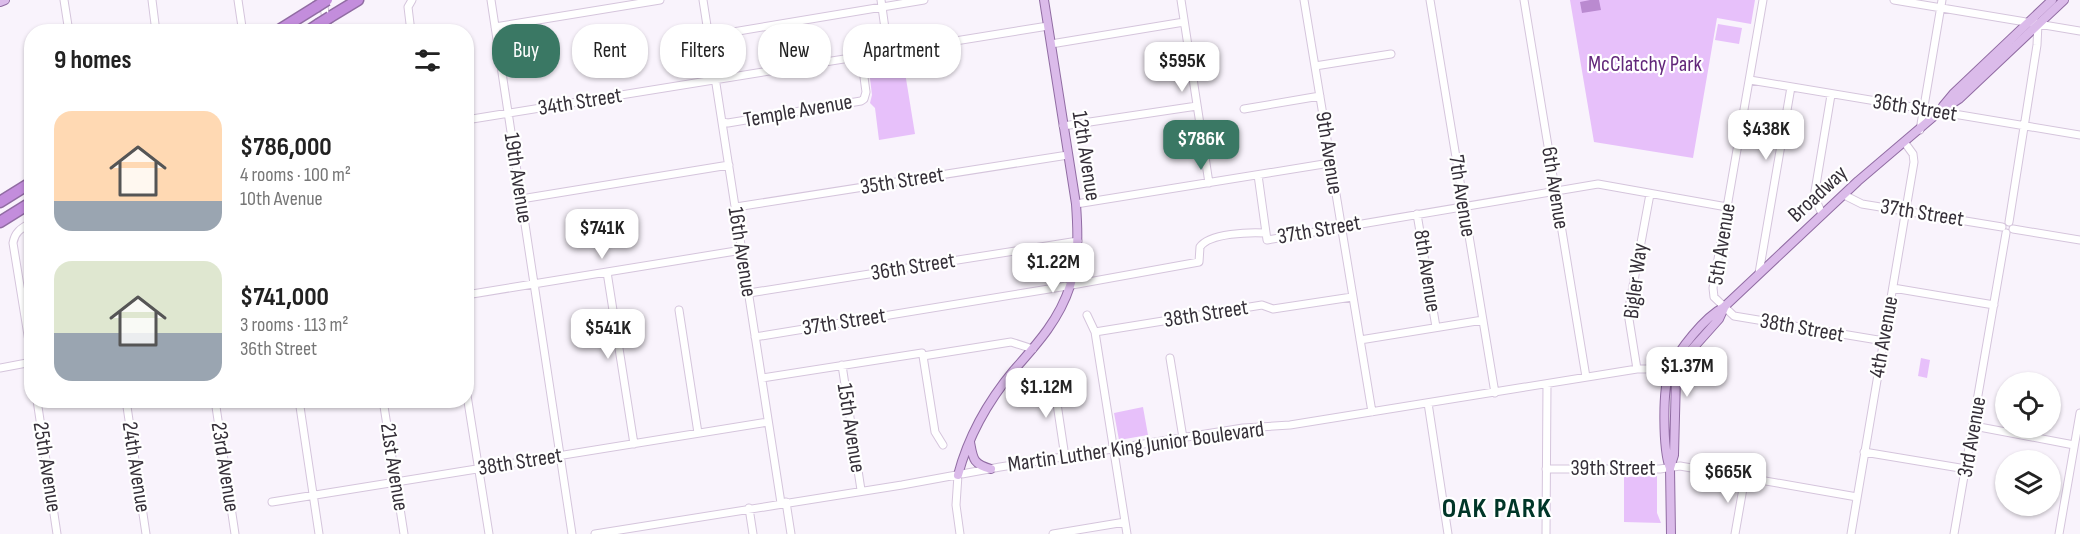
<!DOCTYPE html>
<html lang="en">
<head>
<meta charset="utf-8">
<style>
  body { margin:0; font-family:"Sofia Sans Condensed",sans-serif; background:#f2f2f2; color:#222; height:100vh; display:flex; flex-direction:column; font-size:22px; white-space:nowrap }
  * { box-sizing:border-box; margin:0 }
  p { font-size:20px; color:#767676 }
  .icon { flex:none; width:33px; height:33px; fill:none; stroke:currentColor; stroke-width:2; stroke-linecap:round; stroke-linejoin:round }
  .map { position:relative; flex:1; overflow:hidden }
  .drawer { position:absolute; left:24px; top:24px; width:450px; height:384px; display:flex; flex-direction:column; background:#fff; border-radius:24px; box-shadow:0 2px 4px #0004 }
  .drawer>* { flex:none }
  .top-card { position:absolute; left:492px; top:24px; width:570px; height:54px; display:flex; gap:12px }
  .tools { position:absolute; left:1995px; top:372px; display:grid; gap:12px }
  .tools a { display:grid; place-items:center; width:66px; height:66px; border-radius:50%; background:#fff; box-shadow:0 2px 4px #0004; font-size:30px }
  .price { position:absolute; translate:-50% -51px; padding:0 14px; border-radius:12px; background:#fff; color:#222; font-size:20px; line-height:39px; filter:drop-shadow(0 2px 3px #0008) }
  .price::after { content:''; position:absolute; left:50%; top:36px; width:18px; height:14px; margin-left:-9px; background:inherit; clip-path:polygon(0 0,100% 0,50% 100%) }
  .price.current { background:#3a7864; color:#fff }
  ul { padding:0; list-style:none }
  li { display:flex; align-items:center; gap:18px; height:150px; padding:0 30px }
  li span { display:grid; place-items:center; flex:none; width:168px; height:120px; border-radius:18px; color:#555 }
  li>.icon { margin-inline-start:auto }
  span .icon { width:72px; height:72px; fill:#fffc; stroke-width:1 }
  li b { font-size:26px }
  h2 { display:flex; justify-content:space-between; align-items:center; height:72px; padding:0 30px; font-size:26px }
  .tag { padding:0 21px; border-radius:24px; background:#fff; box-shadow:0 2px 4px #0004; font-size:21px; line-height:54px }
  .tag.current { background:#3a7864; color:#fff }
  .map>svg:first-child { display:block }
  .green { fill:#e7c0fa }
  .water { fill:#ba8ad0 }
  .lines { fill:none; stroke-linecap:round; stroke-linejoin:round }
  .minor-casing { stroke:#d5c5dc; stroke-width:9 }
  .major-casing { stroke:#916ca3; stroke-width:10 }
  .highway-casing { stroke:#916ca3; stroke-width:13 }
  .minor { stroke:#fff; stroke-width:7 }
  .major { stroke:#dbbbea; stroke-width:8 }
  .highway { stroke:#c38ddc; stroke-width:10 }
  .highway-bridge-casing { stroke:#916ca3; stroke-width:13; stroke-linecap:butt }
  .highway-bridge { stroke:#c38ddc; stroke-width:10 }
  .labels { text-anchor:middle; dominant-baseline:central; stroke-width:4.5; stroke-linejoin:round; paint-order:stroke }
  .park-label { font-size:22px; fill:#62277a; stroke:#fff }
  .street-label { font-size:22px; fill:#352f38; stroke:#fff }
  .district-label { font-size:28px; font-weight:bold; letter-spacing:1.5px; fill:#003628; stroke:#fff }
</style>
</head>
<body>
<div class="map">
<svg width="2080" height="534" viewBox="0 0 2080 534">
  <rect width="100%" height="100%" fill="#f9f3fc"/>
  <path class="green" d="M 1570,0 L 1755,0 L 1751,24 L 1717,18 L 1693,158 L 1594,142 Z
    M 1718,24 L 1742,28 L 1739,44 L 1715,40 Z
    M 902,54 L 915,134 L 879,140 L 875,108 L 870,103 L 872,95 L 868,62 L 871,59 Z
    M 1921,358 L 1930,360 L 1927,378 L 1918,376 Z
    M 1143,407 L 1148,435 L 1119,440 L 1114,413 Z
    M 1657,476 L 1657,513 L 1661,523 L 1624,522 L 1624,477 Z"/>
  <path class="water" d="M 1590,0 L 1599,0 L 1601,10 L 1582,13 L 1580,2 Z"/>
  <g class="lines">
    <g class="minor-casing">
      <path id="minor" d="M 64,0 L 69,32
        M 152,0 L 156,32
        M 238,0 L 242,27
        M 323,0 L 328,32
        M 491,0 L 572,534
        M 703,0 L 781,503
        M 881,0 L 888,50
        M 1181,0 L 1209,183
        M 1304,0 L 1372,412
        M 1430,0 L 1495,393
        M 1524,0 L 1586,377
        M 1763,0 L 1713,288 L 1714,297 L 1734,316 L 1884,341
        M 1894,0 L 2080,31
        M 495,27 L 660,0
        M 411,32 L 408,7 L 412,0
        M 709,36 L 924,0
        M 1051,44 L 1184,22
        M 1315,66 L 1391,54
        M 1750,80 L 2080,135
        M 1244,109 L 1320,96
        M 466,120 L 1048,26
        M 722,122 L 728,123 L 861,101 L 864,99 L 866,92 L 861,55
        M 1063,126 L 1197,106
        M 1920,130 L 1942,0
        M 1258,175 L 1267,240 L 1598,184 L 1727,207
        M 1844,195 L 1862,204 L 2002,227
        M 521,199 L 729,165
        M 1076,204 L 1330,163
        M 736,207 L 1068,155
        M 1417,214 L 1436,327
        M 1822,214 L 1815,198 L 1815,191 L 1831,95
        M 32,222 C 22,228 15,231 13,243 L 32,360
        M 2009,222 L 2037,45 L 2038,23
        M 2013,229 L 2080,240
        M 607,272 L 634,444
        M 1759,273 L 1791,87
        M 1893,288 L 1994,305
        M 749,293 L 1078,241
        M 466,295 L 742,250
        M 679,310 L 698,433
        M 1087,315 L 1095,332 L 1127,534
        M 1095,332 L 1262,305 L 1273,309 L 1352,297
        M 755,337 L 1061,287 L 1199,262 L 1200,247 C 1209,233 1251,232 1266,233
        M 1360,340 L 1483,320
        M 923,356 L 935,432 L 943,445
        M 1170,358 L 1183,438
        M 842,365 L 861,490
        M 0,368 L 32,362
        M 1637,369 L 1628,313 L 1650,194
        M 1053,377 L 1065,457
        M 762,378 L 922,353 L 923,356 L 1011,342 L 1033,349
        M 466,389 L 489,534
        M 37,400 L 57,534
        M 126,400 L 146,534
        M 215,400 L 235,534
        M 299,400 L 319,534
        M 383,400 L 404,534
        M 1428,403 L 1448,534
        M 1974,426 L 2074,445
        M 1864,452 L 1966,469
        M 1546,469 L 1660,469 L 1680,466 L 1857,497
        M 958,475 L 956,505 L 960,534
        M 272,502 L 768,422
        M 786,502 L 791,534
        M 749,508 L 753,534
        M 595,534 L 902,485 L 1000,467 L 1243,428 L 1290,425 L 1637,369 L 1676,369
        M 1053,534 L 1125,522
        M 1546,534 L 1547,384
        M 1735,534 L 1745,477
        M 1851,534 L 1914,162 L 1913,154 L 1905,143
        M 1954,534 L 2006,233
        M 2059,534 L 2080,413"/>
    </g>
    <g class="major-casing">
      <path id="major" d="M 0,2 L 5,0
        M 1943,106 L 1953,94 L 2052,0
        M 970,442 C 973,459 973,464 991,469
        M 1670,468 C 1663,450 1662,389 1670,370 C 1678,350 1705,317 1724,307 L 1858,181 L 1939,112 L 1959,99 L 2064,0
        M 958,475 C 968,437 989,400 1014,370 C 1037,344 1059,320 1070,286 C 1079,259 1078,232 1076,204 L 1044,0
        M 1671,534 L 1670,468 L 1674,455 L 1676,377 L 1685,357 L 1719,319 L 1724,308"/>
    </g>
    <g class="highway-casing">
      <path id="highway" d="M 330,17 L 358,0
        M 276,32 L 316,7
        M 307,32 L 319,24
        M 0,202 L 32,182
        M 0,222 L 32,202"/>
    </g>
    <use href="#minor" class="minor"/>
    <use href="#major" class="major"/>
    <use href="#highway" class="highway"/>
    <g class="highway-bridge-casing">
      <path id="highway-bridge" d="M 316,7 L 327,0
        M 319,24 L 330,17"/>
    </g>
    <use href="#highway-bridge" class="highway-bridge"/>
  </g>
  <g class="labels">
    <g class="park-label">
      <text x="1645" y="64">McClatchy Park</text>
    </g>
    <g class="street-label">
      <text transform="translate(580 102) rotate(-9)">34th Street</text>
      <text transform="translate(1915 108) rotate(9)">36th Street</text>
      <text transform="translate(798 111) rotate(-10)">Temple Avenue</text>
      <text transform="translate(1329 153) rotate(81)">9th Avenue</text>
      <text transform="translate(1086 156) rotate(81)">12th Avenue</text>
      <text transform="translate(518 178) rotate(81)">19th Avenue</text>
      <text transform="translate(902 181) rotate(-9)">35th Street</text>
      <text transform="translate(1555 188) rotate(81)">6th Avenue</text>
      <text transform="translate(1818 194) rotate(-43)">Broadway</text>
      <text transform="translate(1462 196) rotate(81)">7th Avenue</text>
      <text transform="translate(1922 213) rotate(9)">37th Street</text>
      <text transform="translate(1319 230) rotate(-10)">37th Street</text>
      <text transform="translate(1722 244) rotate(-81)">5th Avenue</text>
      <text transform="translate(742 252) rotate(81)">16th Avenue</text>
      <text transform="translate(913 267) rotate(-9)">36th Street</text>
      <text transform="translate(1427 271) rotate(81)">8th Avenue</text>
      <text transform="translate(1636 281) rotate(-83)">Bigler Way</text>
      <text transform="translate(1206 314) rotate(-9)">38th Street</text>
      <text transform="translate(844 322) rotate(-9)">37th Street</text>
      <text transform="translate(1802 328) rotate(10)">38th Street</text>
      <text transform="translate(1884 337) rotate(-80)">4th Avenue</text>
      <text transform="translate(851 428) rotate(81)">15th Avenue</text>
      <text transform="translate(1972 437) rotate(-80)">3rd Avenue</text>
      <text transform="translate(1136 447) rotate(-8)">Martin Luther King Junior Boulevard</text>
      <text transform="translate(520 462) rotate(-9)">38th Street</text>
      <text transform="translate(47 467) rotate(81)">25th Avenue</text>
      <text transform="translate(136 467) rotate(81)">24th Avenue</text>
      <text transform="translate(225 467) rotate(81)">23rd Avenue</text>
      <text transform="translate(394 467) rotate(81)">21st Avenue</text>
      <text x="1613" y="468">39th Street</text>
    </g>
    <g class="district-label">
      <text x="1497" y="508">OAK PARK</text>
    </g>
  </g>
</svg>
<div class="tools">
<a><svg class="icon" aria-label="locate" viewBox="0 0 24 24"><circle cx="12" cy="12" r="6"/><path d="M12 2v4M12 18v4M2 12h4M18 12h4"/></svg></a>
<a><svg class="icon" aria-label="layers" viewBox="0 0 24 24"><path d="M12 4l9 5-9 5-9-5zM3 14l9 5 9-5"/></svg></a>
</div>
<b class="price" style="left:1182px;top:93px">$595K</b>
<b class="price" style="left:1766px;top:161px">$438K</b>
<b class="price current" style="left:1201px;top:171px">$786K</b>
<b class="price" style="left:602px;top:260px">$741K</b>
<b class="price" style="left:1053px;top:294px">$1.22M</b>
<b class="price" style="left:608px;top:360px">$541K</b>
<b class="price" style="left:1687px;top:398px">$1.37M</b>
<b class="price" style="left:1046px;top:419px">$1.12M</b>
<b class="price" style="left:1728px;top:504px">$665K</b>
<div class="top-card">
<a class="tag current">Buy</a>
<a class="tag">Rent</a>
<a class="tag">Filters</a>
<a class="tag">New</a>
<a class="tag">Apartment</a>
</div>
<section class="drawer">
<h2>9 homes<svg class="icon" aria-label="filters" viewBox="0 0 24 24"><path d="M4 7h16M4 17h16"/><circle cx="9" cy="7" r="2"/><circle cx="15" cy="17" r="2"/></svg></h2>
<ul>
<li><span style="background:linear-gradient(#ffd9b3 75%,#9aa5b1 0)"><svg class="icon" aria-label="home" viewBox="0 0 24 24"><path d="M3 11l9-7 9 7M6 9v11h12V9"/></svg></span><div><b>$786,000</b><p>4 rooms · 100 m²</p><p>10th Avenue</p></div></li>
<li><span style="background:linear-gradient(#dfe7d0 60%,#9aa5b1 0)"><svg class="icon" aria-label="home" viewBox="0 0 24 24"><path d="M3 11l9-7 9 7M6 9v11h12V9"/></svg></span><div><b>$741,000</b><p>3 rooms · 113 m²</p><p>36th Street</p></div></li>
</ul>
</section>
</div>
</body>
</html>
